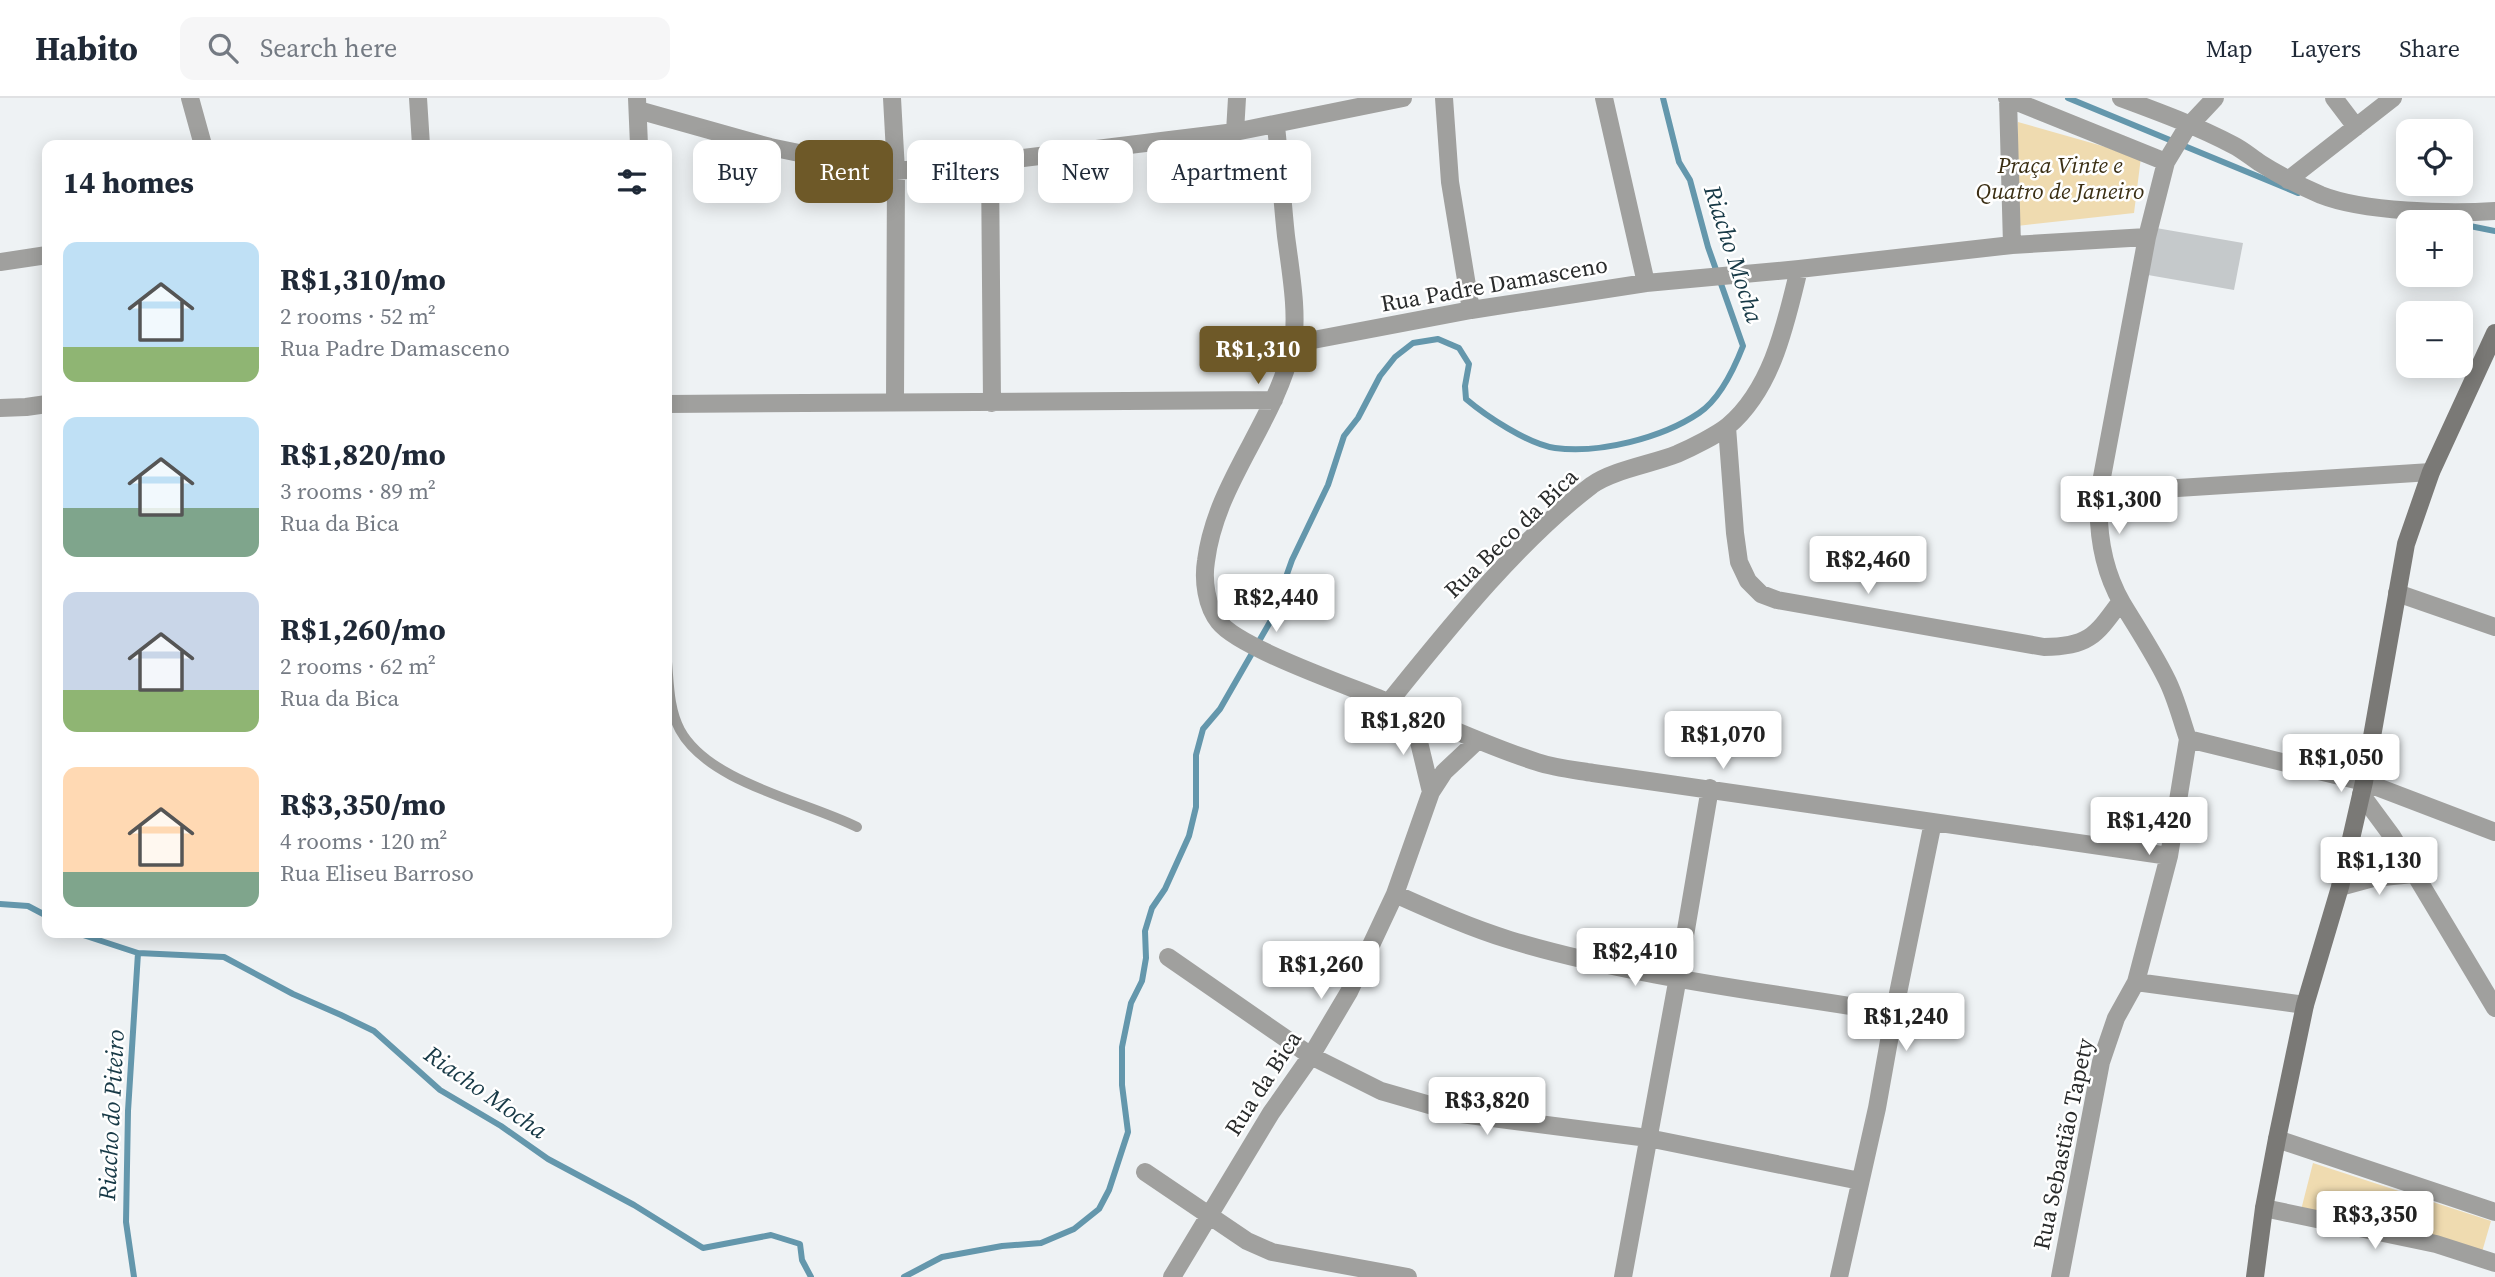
<!DOCTYPE html>
<html lang="en">
<head>
<meta charset="utf-8">
<style>
  body { margin:0; font-family:"Source Serif 4",serif; background:#f6f6f7; color:#1f2937; height:100vh; display:flex; flex-direction:column; font-size:26px; white-space:nowrap }
  * { box-sizing:border-box; margin:0 }
  p { font-size:23px; color:#747a83 }
  .icon { flex:none; width:38px; height:38px; fill:none; stroke:currentColor; stroke-width:2; stroke-linecap:round; stroke-linejoin:round }
  .map { position:relative; flex:1; overflow:hidden }
  .details { position:absolute; left:42px; top:42px; width:630px; height:798px; display:flex; flex-direction:column; background:#fff; border-radius:14px; box-shadow:0 4px 18px #0003 }
  .details>* { flex:none }
  .hud { position:absolute; left:693px; top:42px; width:665px; height:63px; display:flex; gap:14px }
  .tools { position:absolute; left:2396px; top:21px; display:grid; gap:14px }
  .tools a { display:grid; place-items:center; width:77px; height:77px; border-radius:14px; background:#fff; box-shadow:0 4px 18px #0003; font-size:35px }
  .price { position:absolute; translate:-50% -60px; padding:0 16px; border-radius:7px; background:#fff; color:#222; font-size:23px; line-height:46px; filter:drop-shadow(0 2px 4px #0008) }
  .price::after { content:''; position:absolute; left:50%; top:42px; width:21px; height:16px; margin-left:-10px; background:inherit; clip-path:polygon(0 0,100% 0,50% 100%) }
  .price.current { background:#6e5928; color:#fff }
  ul { padding:0; list-style:none }
  li { display:flex; align-items:center; gap:21px; height:175px; padding:0 21px }
  li span { display:grid; place-items:center; flex:none; width:196px; height:140px; border-radius:14px; color:#555 }
  li>.icon { margin-inline-start:auto }
  span .icon { width:84px; height:84px; fill:#fffc; stroke-width:1 }
  li b { font-size:30px }
  h2 { display:flex; justify-content:space-between; align-items:center; height:84px; padding:0 21px; font-size:30px }
  .chip { padding:0 24px; border-radius:14px; background:#fff; box-shadow:0 4px 18px #0003; font-size:24px; line-height:63px }
  .chip.current { background:#6e5928; color:#fff }
  header { display:flex; align-items:center; gap:42px; box-sizing:border-box; height:98px; padding:0 35px; background:#fff; border-bottom:2px solid #e0e1e3 }
  header strong { font-size:33px }
  nav { display:flex; gap:38px; margin-inline-start:auto; font-size:24px }
  .search { width:490px; height:63px; background:#f6f6f7; display:flex; align-items:center; gap:18px; box-sizing:border-box; padding:0 24px; border-radius:14px; color:#747a83; font-size:26px }
  .map>svg:first-child { display:block }
  .green { fill:#efdbb0 }
  .lines { fill:none; stroke-linecap:round; stroke-linejoin:round }
  .stream { stroke:#6497ac; stroke-width:6 }
  .building { fill:#c5c9cb }
  .lane { stroke:#a0a09e; stroke-width:10 }
  .street { stroke:#a0a09e; stroke-width:18 }
  .secondary { stroke:#7a7976; stroke-width:18 }
  .labels { text-anchor:middle; dominant-baseline:central; stroke-width:5; stroke-linejoin:round; paint-order:stroke }
  .park-label { font-size:23px; font-style:italic; fill:#3a2e13; stroke:#fff }
  .street-label { font-size:23px; fill:#292b2b; stroke:#fff }
  .water-label { font-size:24px; font-style:italic; fill:#173946; stroke:#fff }
</style>
</head>
<body>
<header>
<strong>Habito</strong>
<div class="search"><svg class="icon" aria-label="search" viewBox="0 0 24 24"><circle cx="10" cy="10" r="6"/><path d="M15 15l6 6"/></svg>Search here</div>
<nav><a>Map</a><a>Layers</a><a>Share</a></nav>
</header>
<div class="map">
<svg width="2495" height="1179" viewBox="0 0 2495 1179">
  <rect width="100%" height="100%" fill="#eef2f4"/>
  <path class="green" d="M 2018,24 L 2141,59 L 2134,115 L 2017,128 Z
    M 2313,1065 L 2491,1123 L 2482,1154 L 2410,1131 L 2301,1112 Z"/>
  <g class="lines">
    <path class="stream" d="M 2068,0 L 2298,95
      M 2431,122 L 2450,124
      M 2460,126 L 2495,133
      M 0,806 L 28,808 L 47,818
      M 77,835 L 138,855 L 224,859 L 293,896 L 341,917 L 374,933 L 440,992 L 501,1028 L 548,1061 L 634,1107 L 703,1150 L 771,1137 L 800,1146 L 802,1162 L 811,1179
      M 134,1179 L 126,1124 L 128,1013 L 138,855
      M 904,1179 L 942,1159 L 1002,1148 L 1041,1145 L 1074,1131 L 1099,1111 L 1109,1092 L 1128,1034 L 1122,987 L 1122,949 L 1131,905 L 1142,883 L 1146,860 L 1145,833 L 1152,810 L 1165,791 L 1189,738 L 1196,709 L 1196,657 L 1203,631 L 1220,611 L 1270,524 L 1292,462 L 1328,387 L 1344,338 L 1358,320 L 1380,278 L 1395,259 L 1413,245 L 1438,241 L 1459,250 L 1469,266 L 1465,288 L 1466,301 C 1486,318 1528,346 1555,350 C 1599,356 1662,340 1699,315 C 1720,301 1734,271 1743,248 L 1708,149 L 1690,82 L 1679,64 L 1663,0"/>
  </g>
  <path class="building" d="M 2156,130 L 2243,145 L 2234,192 L 2148,177 Z"/>
  <g class="lines">
    <path class="lane" d="M 667,564 C 669,587 669,611 680,632 C 709,685 805,703 857,729"/>
    <path class="street" d="M 190,0 L 203,47
      M 418,0 L 421,47
      M 637,0 L 639,47
      M 892,0 L 896,73 L 895,304
      M 1444,0 L 1450,84 L 1471,212
      M 1604,0 L 1646,185
      M 2007,0 L 2166,64
      M 2008,0 L 2012,147
      M 2121,0 C 2159,14 2197,28 2233,47 C 2243,52 2251,59 2260,65 C 2279,77 2300,88 2321,97 C 2364,114 2448,116 2495,113
      M 2215,0 L 2186,31 L 2166,64 L 2147,139 L 2099,395 C 2097,432 2103,472 2122,505 C 2137,530 2153,554 2166,580 C 2176,599 2181,621 2188,641 L 2364,684 L 2495,734
      M 2334,0 L 2356,29
      M 638,12 L 770,49 L 862,68 L 896,73 L 990,64 L 1235,34 L 1403,0
      M 1276,28 C 1280,65 1282,101 1286,138 C 1290,170 1299,218 1292,249 C 1275,325 1216,384 1206,463 C 1203,482 1206,508 1219,524 C 1239,550 1349,588 1385,603 C 1435,623 1484,647 1537,664 C 1555,670 1575,672 1593,675 L 2169,758
      M 1235,34 L 1237,0
      M 990,64 L 992,305
      M 2288,82 L 2393,0
      M 0,164 L 47,157
      M 1292,246 L 1471,212 L 1646,185 L 1799,171 L 2012,147 L 2147,139
      M 667,306 L 1274,302
      M 0,310 L 26,309 L 47,306
      M 1727,329 L 1735,435 L 1739,464 L 1748,483 L 1761,496 L 1777,502 L 2044,549 C 2089,549 2096,537 2121,503
      M 2099,395 L 2431,374
      M 2397,495 L 2495,529
      M 1389,604 C 1448,531 1517,444 1592,387 C 1613,372 1652,366 1677,356 C 1691,350 1717,337 1728,328 C 1773,290 1786,224 1799,171
      M 1412,615 L 1431,694
      M 2361,696 L 2392,738 L 2495,910
      M 2340,789 L 2373,780 L 2413,776
      M 1395,796 C 1433,813 1471,830 1510,842 C 1633,879 1767,894 1894,915
      M 1168,859 L 1311,958 L 1381,993 L 1461,1016 L 1648,1040 L 1860,1083
      M 2136,884 L 2305,907
      M 2277,1041 L 2495,1114
      M 1145,1074 L 1247,1143 L 1272,1154 L 1408,1179
      M 2264,1110 L 2436,1146 L 2495,1165
      M 1172,1179 L 1271,1015 L 1311,958 L 1349,894 L 1395,796 L 1431,694 L 1444,674 L 1477,643
      M 1623,1179 L 1678,879 L 1710,690
      M 1839,1179 L 1877,1010 L 1894,915 L 1933,724
      M 2060,1179 L 2101,964 L 2116,920 L 2136,884 L 2169,758 L 2188,641"/>
    <path class="secondary" d="M 2255,1179 L 2264,1110 L 2277,1041 L 2305,907 L 2340,789 L 2364,684 L 2406,446 L 2431,374 L 2495,235"/>
  </g>
  <g class="labels">
    <g class="park-label">
      <text x="2060" y="67">Praça Vinte e<tspan x="2060" dy="26">Quatro de Janeiro</tspan></text>
    </g>
    <g class="street-label">
      <text transform="translate(1494 186) rotate(-10)">Rua Padre Damasceno</text>
      <text transform="translate(1511 435) rotate(-44)">Rua Beco da Bica</text>
      <text transform="translate(1263 985) rotate(-57)">Rua da Bica</text>
      <text transform="translate(2063 1046) rotate(-78)">Rua Sebastião Tapety</text>
    </g>
    <g class="water-label">
      <text transform="translate(1734 156) rotate(72)">Riacho Mocha</text>
      <text transform="translate(486 994) rotate(35)">Riacho Mocha</text>
      <text transform="translate(111 1017) rotate(-87)">Riacho do Piteiro</text>
    </g>
  </g>
</svg>
<div class="tools">
<a><svg class="icon" aria-label="locate" viewBox="0 0 24 24"><circle cx="12" cy="12" r="6"/><path d="M12 2v4M12 18v4M2 12h4M18 12h4"/></svg></a>
<a>+</a>
<a>−</a>
</div>
<b class="price current" style="left:1258px;top:288px">R$1,310</b>
<b class="price" style="left:2119px;top:438px">R$1,300</b>
<b class="price" style="left:1868px;top:498px">R$2,460</b>
<b class="price" style="left:1276px;top:536px">R$2,440</b>
<b class="price" style="left:1403px;top:659px">R$1,820</b>
<b class="price" style="left:1723px;top:673px">R$1,070</b>
<b class="price" style="left:2341px;top:696px">R$1,050</b>
<b class="price" style="left:2149px;top:759px">R$1,420</b>
<b class="price" style="left:2379px;top:799px">R$1,130</b>
<b class="price" style="left:1635px;top:890px">R$2,410</b>
<b class="price" style="left:1321px;top:903px">R$1,260</b>
<b class="price" style="left:1906px;top:955px">R$1,240</b>
<b class="price" style="left:1487px;top:1039px">R$3,820</b>
<b class="price" style="left:2375px;top:1153px">R$3,350</b>
<div class="hud">
<a class="chip">Buy</a>
<a class="chip current">Rent</a>
<a class="chip">Filters</a>
<a class="chip">New</a>
<a class="chip">Apartment</a>
</div>
<section class="details">
<h2>14 homes<svg class="icon" aria-label="filters" viewBox="0 0 24 24"><path d="M4 7h16M4 17h16"/><circle cx="9" cy="7" r="2"/><circle cx="15" cy="17" r="2"/></svg></h2>
<ul>
<li><span style="background:linear-gradient(#bfe0f5 75%,#8fb573 0)"><svg class="icon" aria-label="home" viewBox="0 0 24 24"><path d="M3 11l9-7 9 7M6 9v11h12V9"/></svg></span><div><b>R$1,310/mo</b><p>2 rooms · 52 m²</p><p>Rua Padre Damasceno</p></div></li>
<li><span style="background:linear-gradient(#bfe0f5 65%,#7fa58c 0)"><svg class="icon" aria-label="home" viewBox="0 0 24 24"><path d="M3 11l9-7 9 7M6 9v11h12V9"/></svg></span><div><b>R$1,820/mo</b><p>3 rooms · 89 m²</p><p>Rua da Bica</p></div></li>
<li><span style="background:linear-gradient(#c9d6e8 70%,#8fb573 0)"><svg class="icon" aria-label="home" viewBox="0 0 24 24"><path d="M3 11l9-7 9 7M6 9v11h12V9"/></svg></span><div><b>R$1,260/mo</b><p>2 rooms · 62 m²</p><p>Rua da Bica</p></div></li>
<li><span style="background:linear-gradient(#ffd9b3 75%,#7fa58c 0)"><svg class="icon" aria-label="home" viewBox="0 0 24 24"><path d="M3 11l9-7 9 7M6 9v11h12V9"/></svg></span><div><b>R$3,350/mo</b><p>4 rooms · 120 m²</p><p>Rua Eliseu Barroso</p></div></li>
</ul>
</section>
</div>
</body>
</html>
